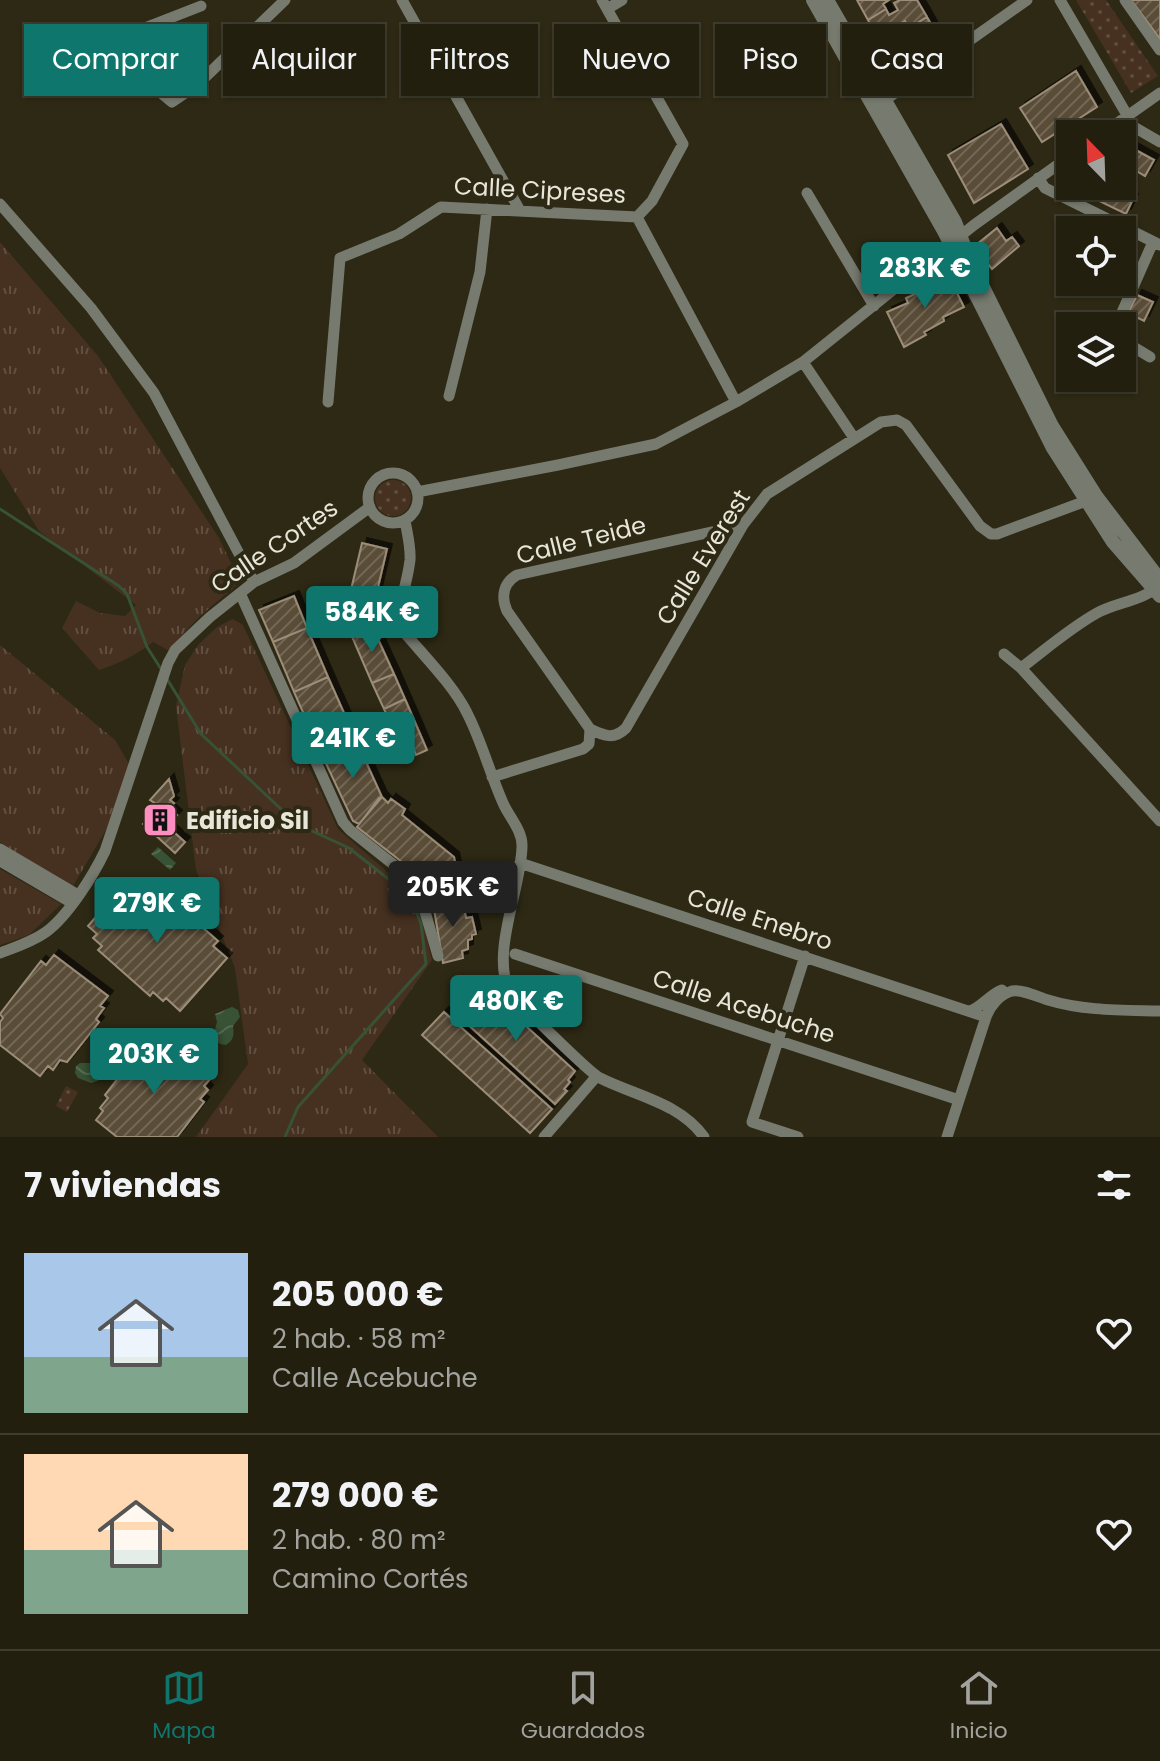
<!DOCTYPE html>
<html lang="es">
<head>
<meta charset="utf-8">
<style>
  body { margin:0; font-family:Poppins,sans-serif; background:#2a2718; color:#f1f3f6; height:100vh; display:flex; flex-direction:column; font-size:30px; white-space:nowrap }
  * { box-sizing:border-box; margin:0 }
  p { font-size:26px; color:#a2a29e }
  .icon { flex:none; width:44px; height:44px; fill:none; stroke:currentColor; stroke-width:2; stroke-linecap:round; stroke-linejoin:round }
  .map { position:relative; height:1137px; overflow:hidden }
  .drawer { display:flex; flex-direction:column; background:#221f0f; flex:1 }
  .drawer>* { flex:none }
  .hud { position:absolute; left:24px; top:24px; width:1112px; height:72px; display:flex; gap:16px }
  .needle { width:52px; rotate:337deg }
  .buttons { position:absolute; left:1056px; top:120px; display:grid; gap:16px }
  .buttons a { display:grid; place-items:center; width:80px; height:80px; border-radius:0px; background:#221f0f; box-shadow:0 2px 6px #0004,0 0 0 2px #3f3d2f; font-size:40px }
  .price { position:absolute; translate:-50% -68px; padding:0 18px; border-radius:8px; background:#0f766e; color:#fff; font-size:26px; line-height:52px; filter:drop-shadow(0 2px 4px #0008) }
  .price::after { content:''; position:absolute; left:50%; top:48px; width:24px; height:18px; margin-left:-12px; background:inherit; clip-path:polygon(0 0,100% 0,50% 100%) }
  .price.active { background:#222; color:#fff }
  ul { padding:0; list-style:none }
  li { display:flex; align-items:center; gap:24px; height:200px; padding:0 24px }
  li+li { border-top:2px solid #3f3d2f }
  li span { display:grid; place-items:center; flex:none; width:224px; height:160px; border-radius:0px; color:#555 }
  li>.icon { margin-inline-start:auto }
  span .icon { width:96px; height:96px; fill:#fffc; stroke-width:1 }
  li b { font-size:34px }
  h2 { display:flex; justify-content:space-between; align-items:center; height:96px; padding:0 24px; font-size:34px }
  .tag { padding:0 28px; border-radius:0px; background:#221f0f; box-shadow:0 2px 6px #0004,0 0 0 2px #3f3d2f; font-size:28px; line-height:72px }
  .tag.active { background:#0f766e; color:#fff }
  .dock { display:flex; justify-content:space-around; align-items:center; height:112px; border-top:2px solid #3f3d2f; background:#221f0f; font-size:22px; color:#a2a29e }
  .dock a { display:grid; justify-items:center; gap:4px }
  .dock .active { color:#0f766e }
  .map>svg:first-child { display:block }
  .grass { fill:url(#grass-tufts) }
  .park { fill:url(#park-dots) }
  .water { fill:url(#water-waves) }
  .lines { fill:none; stroke-linecap:round; stroke-linejoin:round }
  .stream { stroke:#375235; stroke-width:3 }
  .building { fill:url(#building-hatch); stroke:#9c8d78; stroke-width:2; filter:url(#shadow) }
  .minor { stroke:#767a6f; stroke-width:11 }
  .tertiary { stroke:#767a6f; stroke-width:14 }
  .labels { text-anchor:middle; dominant-baseline:central; stroke-width:8; stroke-linejoin:round; paint-order:stroke }
  .street-label { font-size:24px; fill:#e8e6d9; stroke:#2d2914 }
  .poi-label { font-size:24px; font-weight:bold; fill:#e8e6d9; stroke:#2d2914; text-anchor:start }
</style>
</head>
<body>
<div class="map">
<svg width="1160" height="1137" viewBox="0 0 1160 1137">
  <defs>
    <pattern id="grass-tufts" width="24" height="20" patternUnits="userSpaceOnUse" patternTransform="scale(2)"><rect width="24" height="20" fill="#463120"/><path d="M3 7l-1-3M5 7V3M7 7l1-3M15 17l-1-3M17 17v-4M19 17l1-3" fill="none" stroke="#614f40"/></pattern>
    <pattern id="park-dots" width="8" height="8" patternUnits="userSpaceOnUse" patternTransform="scale(2)"><rect width="8" height="8" fill="#463120"/><path d="M2 2h.1M6 6h.1" fill="none" stroke="#614f40" stroke-width="1.8" stroke-linecap="round"/></pattern>
    <pattern id="water-waves" width="16" height="10" patternUnits="userSpaceOnUse" patternTransform="scale(2)"><rect width="16" height="10" fill="#375235"/><path d="M0 5q4-4 8 0t8 0" fill="none" stroke="#546b52"/></pattern>
    <pattern id="building-hatch" width="6" height="6" patternUnits="userSpaceOnUse" patternTransform="scale(2)"><rect width="6" height="6" fill="#5a4d39"/><path d="M-1 1l2-2M0 6l6-6M5 7l2-2" fill="none" stroke="#726755"/></pattern>
    <filter id="shadow"><feDropShadow dx="5" dy="-5" stdDeviation="0" flood-color="#0009"/></filter>
  </defs>
  <rect width="100%" height="100%" fill="#2d2914"/>
  <path class="grass" d="M 0,242 L 98,356 L 219,538 L 240,582 L 199,617 L 168,650 L 153,642 C 136,655 118,664 99,670 L 62,628 L 76,601 L 100,613 L 125,616 L 136,605 L 39,531 L 0,468 Z
    M 233,619 L 243,625 L 338,829 L 416,897 L 432,960 L 362,1060 L 438,1137 L 196,1137 L 248,1064 L 235,968 L 196,870 L 176,706 L 185,665 L 198,645 L 217,627 Z
    M 0,645 L 115,740 L 129,764 L 107,828 L 73,886 L 37,867 L 0,842 Z
    M 0,869 L 61,904 L 29,935 L 0,945 Z"/>
  <path class="park" d="M 1076,0 L 1106,0 L 1158,76 L 1131,93 Z
    M375 498a18 18 0 1 1 36 0a18 18 0 1 1-36 0Z
    M 66,1086 L 78,1092 L 67,1112 L 56,1106 Z"/>
  <path class="water" d="M 158,847 L 176,863 L 170,870 L 151,854 Z
    M 232,1007 L 238,1010 L 240,1017 L 233,1026 C 234,1035 234,1040 226,1045 L 220,1044 L 213,1038 L 217,1022 L 215,1014 Z
    M 100,1044 L 109,1045 L 114,1048 L 114,1053 C 112,1054 106,1059 105,1061 C 99,1073 113,1077 91,1083 L 78,1078 L 75,1073 L 76,1066 L 80,1063 L 94,1063 L 96,1059 L 95,1049 Z"/>
  <g class="lines">
    <path class="stream" d="M 0,509 L 119,586 L 127,594 L 147,647 L 161,669
      M 167,679 L 201,734 L 297,824 L 349,848 L 410,896 L 421,924 L 426,964 L 298,1107 L 285,1137"/>
  </g>
  <path class="building" d="M 857,0 L 889,0 L 883,4 L 886,9 L 868,20 Z
    M 900,0 L 917,0 L 927,17 L 909,28 L 905,21 L 896,27 L 899,32 L 881,43 L 868,20 L 886,9 L 889,15 L 898,10 L 894,3 Z
    M 1131,0 L 1160,0 L 1160,39 Z
    M 927,17 L 940,41 L 896,67 L 881,43 L 899,32 L 903,39 L 912,33 L 909,28 Z
    M 1076,71 L 1097,107 L 1042,142 L 1020,108 Z
    M 1001,124 L 1028,169 L 974,203 L 948,155 Z
    M 1132,148 L 1154,160 L 1145,176 L 1123,163 Z
    M 1096,186 L 1106,186 L 1133,199 L 1126,214 L 1091,197 Z
    M 997,228 L 1006,241 L 1012,237 L 1019,246 L 992,269 L 979,253 L 981,251 L 976,245 Z
    M 947,273 L 964,307 L 943,317 L 944,321 L 924,332 L 926,335 L 904,347 L 887,312 L 908,303 L 906,298 L 926,289 L 924,284 Z
    M 1137,295 L 1153,302 L 1144,321 L 1128,313 Z
    M 362,543 L 387,549 L 375,600 L 350,594 Z
    M 294,596 L 307,628 L 273,642 L 259,610 Z
    M 361,627 L 363,632 L 373,628 L 394,674 L 372,683 L 350,632 Z
    M 307,628 L 328,677 L 294,692 L 273,642 Z
    M 394,674 L 405,699 L 384,709 L 372,683 Z
    M 328,677 L 356,740 L 322,755 L 294,692 Z
    M 405,699 L 427,750 L 416,755 L 414,750 L 404,755 L 384,709 Z
    M 356,740 L 382,797 L 359,824 L 353,821 L 322,755 Z
    M 169,779 L 174,796 L 170,800 L 174,803 L 169,808 L 177,815 L 167,826 L 185,842 L 175,853 L 143,824 L 156,810 L 153,807 L 156,804 L 150,800 Z
    M 382,797 L 388,803 L 391,799 L 405,809 L 402,815 L 454,857 L 462,897 L 433,903 L 429,883 L 357,827 L 379,798 Z
    M 125,884 L 132,891 L 138,885 L 144,891 L 148,886 L 159,896 L 162,892 L 218,941 L 213,946 L 227,958 L 180,1011 L 166,998 L 163,1001 L 153,992 L 150,996 L 98,950 L 102,946 L 93,938 L 97,934 L 88,926 Z
    M 462,897 L 466,918 L 472,917 L 476,934 L 472,935 L 472,939 L 468,940 L 468,949 L 462,951 L 463,958 L 443,963 L 433,903 Z
    M 54,955 L 108,996 L 100,1006 L 104,1008 L 96,1019 L 99,1022 L 67,1062 L 60,1060 L 53,1070 L 48,1066 L 40,1076 L 0,1045 L 0,1022 L 3,1018 L 0,1014 L 41,961 L 46,965 Z
    M 479,983 L 575,1071 L 568,1080 L 570,1082 L 564,1089 L 567,1091 L 555,1104 L 453,1011 Z
    M 444,1012 L 552,1109 L 530,1133 L 422,1035 Z
    M 164,1041 L 211,1078 L 204,1086 L 208,1090 L 200,1099 L 204,1102 L 177,1137 L 117,1137 L 96,1120 L 103,1111 L 100,1108 L 108,1098 L 105,1095 L 137,1054 L 144,1056 L 151,1047 L 156,1051 Z"/>
  <g class="lines">
    <path class="minor" d="M 402,0 L 519,209
      M 602,0 L 683,144 L 652,201 L 637,217
      M 1060,0 L 1134,127 L 1160,142
      M 1125,0 L 1160,50
      M 201,6 L 142,29 L 128,44 L 130,67 L 172,102 L 197,85 L 285,0
      M 607,9 L 622,0
      M 885,100 L 1027,0
      M 1102,134 L 1160,93
      M 1038,178 L 1045,188 L 1160,245
      M 807,193 L 874,306
      M 0,204 L 91,308 L 154,393 L 254,582
      M 1090,321 L 1098,326
      M 1116,326 L 1153,242
      M 1122,340 L 1150,357
      M 803,362 L 854,438
      M 449,396 L 480,272 L 487,209
      M 328,402 L 340,258 L 399,234 L 441,207 L 637,217 L 736,402
      M368 498a25 25 0 1 1 50 0a25 25 0 1 1-50 0Z
      M 417,492 L 558,465 L 656,444 L 736,402 L 803,362 L 974,225 L 1070,156
      M 405,520 C 407,533 411,547 410,560 C 407,587 396,604 404,632 C 424,656 454,686 467,713 C 482,742 490,774 503,803 C 509,817 523,831 522,847 C 521,888 491,953 509,990 C 513,998 591,1074 600,1078 C 636,1096 680,1103 704,1137
      M 743,525 L 517,575 C 503,583 501,597 507,611 L 590,729 C 604,736 614,740 626,728 L 743,525 L 767,494 L 881,422 L 897,420 L 906,425 L 980,526 L 991,534 L 997,534 L 1086,501
      M 240,593 L 343,822 L 350,830 L 394,865 L 418,888 L 438,956
      M 1004,654 L 1021,668 L 1160,821
      M 1021,668 C 1045,650 1070,628 1097,613 C 1116,602 1144,601 1159,585
      M 492,777 L 583,749 L 589,744 L 590,729
      M 0,849 L 78,895
      M 0,861 L 72,903
      M 520,863 L 986,1017
      M 0,953 C 16,947 32,942 46,932 C 68,916 93,876 105,851 L 168,663 L 175,650 L 210,617 L 254,582 L 294,563 L 370,507
      M 515,954 L 959,1100
      M 970,1011 C 982,1007 989,995 1002,990
      M 544,1137 L 596,1077
      M 798,1137 L 752,1122 L 805,956
      M 947,1137 L 986,1017 C 990,1006 1000,994 1012,991 C 1022,989 1038,997 1048,1000 C 1084,1011 1123,1010 1160,1011"/>
    <path class="tertiary" d="M 813,0 L 944,231 L 1053,448 L 1113,542 L 1160,596
      M 827,0 L 955,222 L 970,261
      M 981,283 L 1052,426 L 1096,496 L 1160,580"/>
  </g>
  <defs>
    <g id="building-square" transform="scale(1.8)"><rect x="-9" y="-9" width="18" height="18" rx="4" fill="#fd8ebf" stroke="#2d2914"/><path d="M-4-6H4V6H1V3H-1V6H-4ZM-2.5-4.3h1.7v1.8h-1.7ZM.8-4.3h1.7v1.8H.8ZM-2.5-1h1.7V.8h-1.7ZM.8-1h1.7V.8H.8Z" fill="#111"/></g>
  </defs>
  <g fill-rule="evenodd">
    <use href="#building-square" x="160" y="820"/>
  </g>
  <g class="labels">
    <g class="street-label">
      <text transform="translate(540 190) rotate(3)">Calle Cipreses</text>
      <text transform="translate(581 540) rotate(-14)">Calle Teide</text>
      <text transform="translate(274 546) rotate(-34)">Calle Cortes</text>
      <text transform="translate(703 557) rotate(-58)">Calle Everest</text>
      <text transform="translate(760 919) rotate(18)">Calle Enebro</text>
      <text transform="translate(744 1006) rotate(18)">Calle Acebuche</text>
    </g>
    <g class="poi-label">
      <text x="186" y="820">Edificio Sil</text>
    </g>
  </g>
</svg>
<div class="buttons">
<a><svg class="needle" viewBox="-14 -14 28 28"><path d="M0-13l5 13h-10z" fill="#e53935"/><path d="M0 13l5-13h-10z" fill="#a2a29e"/></svg></a>
<a><svg class="icon" aria-label="locate" viewBox="0 0 24 24"><circle cx="12" cy="12" r="6"/><path d="M12 2v4M12 18v4M2 12h4M18 12h4"/></svg></a>
<a><svg class="icon" aria-label="layers" viewBox="0 0 24 24"><path d="M12 4l9 5-9 5-9-5zM3 14l9 5 9-5"/></svg></a>
</div>
<b class="price" style="left:925px;top:310px">283K €</b>
<b class="price" style="left:372px;top:654px">584K €</b>
<b class="price" style="left:353px;top:780px">241K €</b>
<b class="price active" style="left:453px;top:929px">205K €</b>
<b class="price" style="left:157px;top:945px">279K €</b>
<b class="price" style="left:516px;top:1043px">480K €</b>
<b class="price" style="left:154px;top:1096px">203K €</b>
<div class="hud">
<a class="tag active">Comprar</a>
<a class="tag">Alquilar</a>
<a class="tag">Filtros</a>
<a class="tag">Nuevo</a>
<a class="tag">Piso</a>
<a class="tag">Casa</a>
</div>
</div>
<section class="drawer">
<h2>7 viviendas<svg class="icon" aria-label="filters" viewBox="0 0 24 24"><path d="M4 7h16M4 17h16"/><circle cx="9" cy="7" r="2"/><circle cx="15" cy="17" r="2"/></svg></h2>
<ul>
<li><span style="background:linear-gradient(#a9c7e8 65%,#7fa58c 0)"><svg class="icon" aria-label="home" viewBox="0 0 24 24"><path d="M3 11l9-7 9 7M6 9v11h12V9"/></svg></span><div><b>205 000 €</b><p>2 hab. · 58 m²</p><p>Calle Acebuche</p></div><svg class="icon" aria-label="heart" viewBox="0 0 24 24"><path d="M12 20l-8-8c-3-5 5-10 8-4 3-6 11-1 8 4z"/></svg></li>
<li><span style="background:linear-gradient(#ffd9b3 60%,#7fa58c 0)"><svg class="icon" aria-label="home" viewBox="0 0 24 24"><path d="M3 11l9-7 9 7M6 9v11h12V9"/></svg></span><div><b>279 000 €</b><p>2 hab. · 80 m²</p><p>Camino Cortés</p></div><svg class="icon" aria-label="heart" viewBox="0 0 24 24"><path d="M12 20l-8-8c-3-5 5-10 8-4 3-6 11-1 8 4z"/></svg></li>
</ul>
</section>
<nav class="dock">
<a class="active"><svg class="icon" aria-label="map" viewBox="0 0 24 24"><path d="M3 6l6-2 6 2 6-2v14l-6 2-6-2-6 2zM9 4v14M15 6v14"/></svg>Mapa</a>
<a><svg class="icon" aria-label="saved" viewBox="0 0 24 24"><path d="M7 4h10v16l-5-4-5 4z"/></svg>Guardados</a>
<a><svg class="icon" aria-label="home" viewBox="0 0 24 24"><path d="M3 11l9-7 9 7M6 9v11h12V9"/></svg>Inicio</a>
</nav>
</body>
</html>
